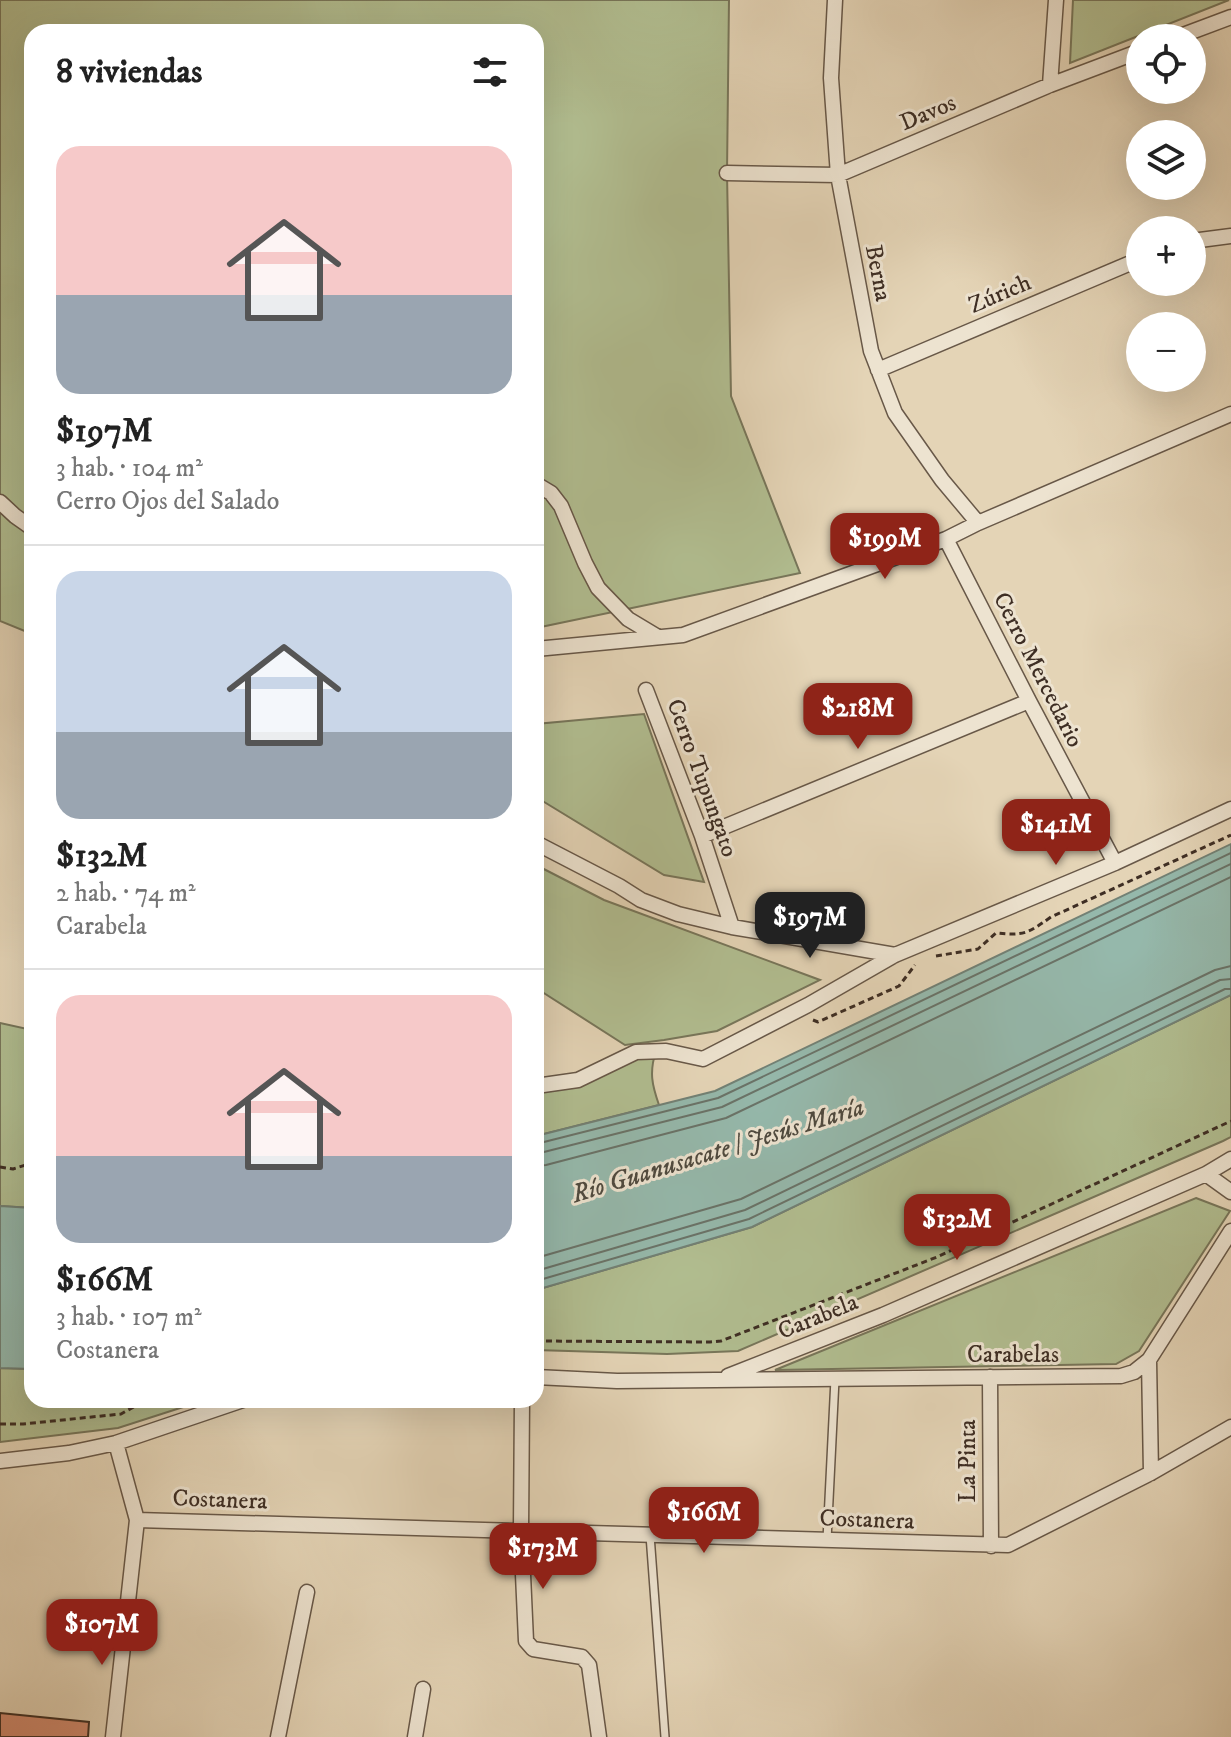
<!DOCTYPE html>
<html lang="es">
<head>
<meta charset="utf-8">
<style>
  body { margin:0; font-family:"IM FELL DW Pica",serif; background:#f6f6f6; color:#222; height:100vh; display:flex; flex-direction:column; font-size:30px; white-space:nowrap }
  * { box-sizing:border-box; margin:0 }
  p { font-size:26px; color:#767676 }
  .icon { flex:none; width:44px; height:44px; fill:none; stroke:currentColor; stroke-width:2; stroke-linecap:round; stroke-linejoin:round }
  .map { position:relative; flex:1; overflow:hidden }
  .panel { position:absolute; left:24px; top:24px; width:520px; height:1384px; display:flex; flex-direction:column; background:#fff; border-radius:24px; box-shadow:0 8px 32px #0002 }
  .panel>* { flex:none }
  .controls { position:absolute; left:1126px; top:24px; display:grid; gap:16px }
  .controls a { display:grid; place-items:center; width:80px; height:80px; border-radius:50%; background:#fff; box-shadow:0 8px 32px #0002; font-size:40px }
  .price { position:absolute; translate:-50% -68px; padding:0 18px; border-radius:16px; background:#8f2418; color:#fff; font-size:26px; line-height:52px; filter:drop-shadow(0 2px 4px #0008) }
  .price::after { content:''; position:absolute; left:50%; top:48px; width:24px; height:18px; margin-left:-12px; background:inherit; clip-path:polygon(0 0,100% 0,50% 100%) }
  .price.selected { background:#222; color:#fff }
  ul { padding:0; list-style:none }
  li { display:grid; align-content:center; gap:16px; height:424px; padding:0 32px }
  li+li { border-top:2px solid #e0e0e0 }
  li span { display:grid; place-items:center; height:248px; border-radius:24px; color:#555 }
  li>.icon { margin-inline-start:auto }
  span .icon { width:144px; height:144px; fill:#fffc; stroke-width:1 }
  li b { font-size:34px }
  h2 { display:flex; justify-content:space-between; align-items:center; height:96px; padding:0 32px; font-size:34px }
  .map>svg:first-child { display:block }
  .green { fill:#b1bd90; stroke:#78765a; stroke-width:2 }
  .water { fill:#95b8ab; stroke:#728175; stroke-width:2 }
  .lines { fill:none; stroke-linecap:round; stroke-linejoin:round }
  .shore { stroke:#6a7368; stroke-width:2 }
  .building { fill:#d38b70; stroke:#3e2e24; stroke-width:2 }
  .service-casing { stroke:#685848; stroke-width:10 }
  .minor-casing { stroke:#685848; stroke-width:17 }
  .path { stroke:#3e2e24; stroke-width:3; stroke-dasharray:6 4; stroke-linecap:butt }
  .service { stroke:#ede3d0; stroke-width:7 }
  .minor { stroke:#ede3d0; stroke-width:14 }
  .labels { text-anchor:middle; dominant-baseline:central; stroke-width:6; stroke-linejoin:round; paint-order:stroke }
  .street-label { font-size:24px; fill:#3e2e24; stroke:#ede3d0 }
  .water-label { font-size:26px; font-style:italic; fill:#4f4a3f; stroke:#ede3d0 }
</style>
</head>
<body>
<div class="map">
<svg width="1231" height="1737" viewBox="0 0 1231 1737">
  <rect width="100%" height="100%" fill="#e4d4b6"/>
  <filter id="stains"><feTurbulence type="fractalNoise" baseFrequency=".0025" numOctaves="4"/><feColorMatrix values="0 0 0 0 .2 0 0 0 0 .09 0 0 0 0 .02 0 0 0 .5 -.17"/></filter>
  <radialGradient id="worn" r=".72"><stop offset=".6" stop-color="#630" stop-opacity="0"/><stop offset="1" stop-color="#630" stop-opacity=".3"/></radialGradient>
  <path class="green" d="M 0,0 L 729,0 L 727,173 L 731,396 L 800,573 L 536,628 L 536,32 L 32,32 L 32,634 L 0,621 Z
    M 1073,0 L 1229,0 L 1070,63 Z
    M 644,714 L 704,882 L 664,875 L 536,797 L 536,724 Z
    M 536,865 L 604,900 L 820,980 L 717,1031 L 664,1040 L 625,1045 L 536,988 Z
    M 1231,995 L 1231,1137 L 1223,1141 L 738,1351 L 667,1354 L 536,1350 L 536,1290 L 752,1227 Z
    M 0,1023 L 32,1030 L 32,1208 L 0,1206 Z
    M 656,1051 C 649,1072 652,1085 659,1105 L 536,1136 L 536,1086 Z
    M 1196,1198 L 1230,1211 L 1139,1351 L 1116,1364 L 775,1370 Z
    M 0,1368 L 32,1369 L 32,1400 L 205,1400 L 118,1428 L 0,1442 Z"/>
  <path class="water" d="M 1231,844 L 1231,995 L 752,1227 L 536,1290 L 536,1136 L 715,1091 Z
    M 0,1206 L 32,1208 L 32,1369 L 0,1368 Z"/>
  <g class="lines">
    <path class="shore" d="M 536,1144 L 718,1098 L 1231,853
      M 536,1154 L 722,1107 L 1231,864
      M 536,1166 L 546,1165 L 726,1118 L 1231,877
      M 536,1258 L 741,1199 L 1215,970 L 1231,966
      M 536,1271 L 745,1210 L 1220,980 L 1231,979
      M 536,1281 L 749,1219 L 1225,989 L 1231,989"/>
  </g>
  <path class="building" d="M 0,1713 L 89,1722 L 88,1737 L 0,1737 Z"/>
  <g class="lines">
    <g class="service-casing">
      <path id="service" d="M 650,1535 L 665,1737
        M 827,1540 L 835,1379"/>
    </g>
    <g class="minor-casing">
      <path id="minor" d="M 835,0 L 831,78 L 838,175 L 871,351 L 895,413 L 942,480 L 978,523
        M 1175,38 L 1231,17
        M 1050,85 L 1056,0
        M 727,173 L 838,175 L 1050,85 L 1140,51
        M 1192,241 L 1231,236
        M 878,370 L 1140,259
        M 536,484 L 551,493 L 561,506 L 585,563 L 598,588 L 628,619 L 658,637
        M 0,502 L 15,516 L 32,528
        M 946,539 L 1029,701 L 1115,863
        M 536,649 L 683,635 L 946,539 L 978,523 L 1231,414
        M 646,690 L 702,836 L 732,927
        M 702,836 L 1029,701
        M 536,843 L 619,886 L 641,900 L 678,914 L 732,927 L 895,955
        M 536,1086 L 578,1080 L 636,1052 L 666,1051 L 703,1059 L 808,1005 L 895,955 L 1115,863 L 1231,809
        M 1206,1174 L 1231,1192
        M 1149,1360 L 1151,1473
        M 728,1376 L 883,1315 L 1206,1174 L 1231,1159
        M 536,1377 L 617,1381 L 1121,1376 L 1134,1372 L 1149,1360 L 1231,1231
        M 990,1377 L 991,1546
        M 522,1400 L 521,1530 L 526,1641 L 533,1649 L 582,1657 L 589,1665 L 599,1737
        M 0,1461 L 69,1453 L 116,1443 L 243,1400
        M 137,1520 L 1008,1545 L 1151,1473 L 1231,1427
        M 113,1737 L 137,1520 L 116,1443
        M 278,1737 L 307,1592
        M 415,1737 L 423,1689"/>
    </g>
    <path class="path" d="M 936,956 L 978,949 L 996,933 C 1025,936 1028,933 1051,917 L 1231,835
      M 813,1020 L 818,1022 L 899,986 L 915,965
      M 0,1167 L 13,1169 L 32,1163
      M 536,1341 L 710,1342 L 721,1341 L 937,1257 L 1231,1121
      M 0,1424 L 23,1424 L 121,1414 L 146,1400"/>
    <use href="#service" class="service"/>
    <use href="#minor" class="minor"/>
  </g>
  <g class="labels">
    <g class="street-label">
      <text transform="translate(928 113) rotate(-23)">Davos</text>
      <text transform="translate(878 273) rotate(79)">Berna</text>
      <text transform="translate(1000 294) rotate(-23)">Zúrich</text>
      <text transform="translate(1038 670) rotate(63)">Cerro Mercedario</text>
      <text transform="translate(702 778) rotate(70)">Cerro Tupungato</text>
      <text transform="translate(818 1317) rotate(-22)">Carabela</text>
      <text x="1013" y="1355">Carabelas</text>
      <text transform="translate(968 1461) rotate(-90)">La Pinta</text>
      <text transform="translate(220 1500) rotate(2)">Costanera</text>
      <text transform="translate(867 1520) rotate(2)">Costanera</text>
    </g>
    <g class="water-label">
      <text transform="translate(718 1151) rotate(-17)">Río Guanusacate / Jesús María</text>
    </g>
  </g>
  <rect width="100%" height="100%" filter="url(#stains)"/>
  <rect width="100%" height="100%" fill="url(#worn)"/>
</svg>
<div class="controls">
<a><svg class="icon" aria-label="locate" viewBox="0 0 24 24"><circle cx="12" cy="12" r="6"/><path d="M12 2v4M12 18v4M2 12h4M18 12h4"/></svg></a>
<a><svg class="icon" aria-label="layers" viewBox="0 0 24 24"><path d="M12 4l9 5-9 5-9-5zM3 14l9 5 9-5"/></svg></a>
<a>+</a>
<a>−</a>
</div>
<b class="price" style="left:885px;top:581px">$199M</b>
<b class="price" style="left:858px;top:751px">$218M</b>
<b class="price" style="left:1056px;top:867px">$141M</b>
<b class="price selected" style="left:810px;top:960px">$197M</b>
<b class="price" style="left:957px;top:1262px">$132M</b>
<b class="price" style="left:704px;top:1555px">$166M</b>
<b class="price" style="left:543px;top:1591px">$173M</b>
<b class="price" style="left:102px;top:1667px">$107M</b>
<section class="panel">
<h2>8 viviendas<svg class="icon" aria-label="filters" viewBox="0 0 24 24"><path d="M4 7h16M4 17h16"/><circle cx="9" cy="7" r="2"/><circle cx="15" cy="17" r="2"/></svg></h2>
<ul>
<li><span style="background:linear-gradient(#f6c9c9 60%,#9aa5b1 0)"><svg class="icon" aria-label="home" viewBox="0 0 24 24"><path d="M3 11l9-7 9 7M6 9v11h12V9"/></svg></span><div><b>$197M</b><p>3 hab. · 104 m²</p><p>Cerro Ojos del Salado</p></div></li>
<li><span style="background:linear-gradient(#c9d6e8 65%,#9aa5b1 0)"><svg class="icon" aria-label="home" viewBox="0 0 24 24"><path d="M3 11l9-7 9 7M6 9v11h12V9"/></svg></span><div><b>$132M</b><p>2 hab. · 74 m²</p><p>Carabela</p></div></li>
<li><span style="background:linear-gradient(#f6c9c9 65%,#9aa5b1 0)"><svg class="icon" aria-label="home" viewBox="0 0 24 24"><path d="M3 11l9-7 9 7M6 9v11h12V9"/></svg></span><div><b>$166M</b><p>3 hab. · 107 m²</p><p>Costanera</p></div></li>
</ul>
</section>
</div>
</body>
</html>
